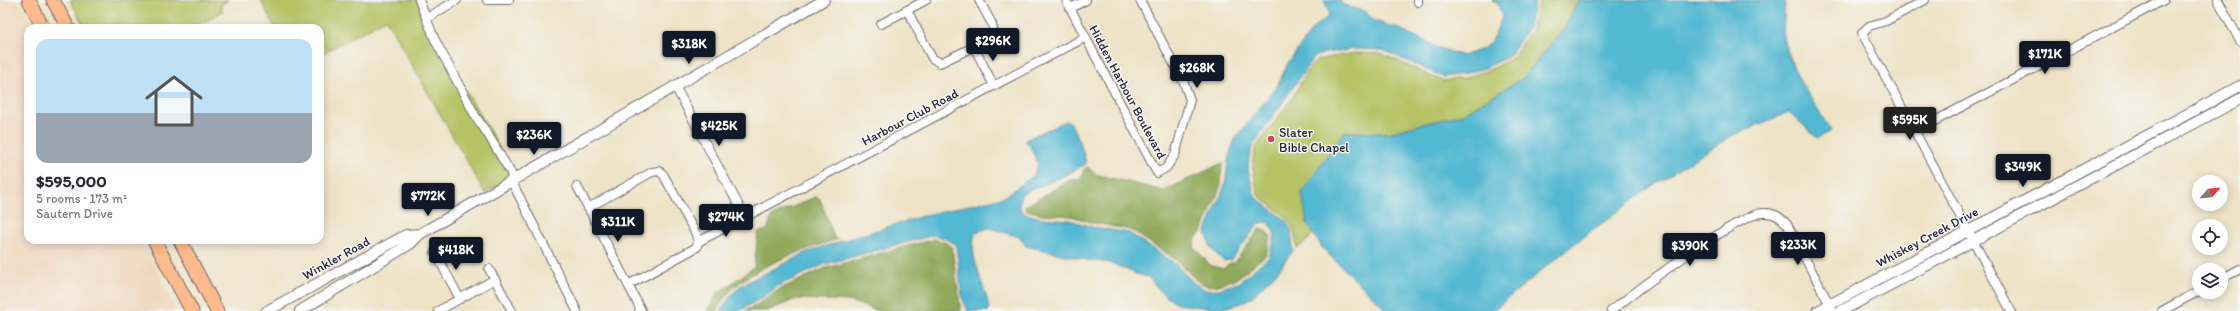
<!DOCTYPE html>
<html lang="en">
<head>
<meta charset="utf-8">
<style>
  body { margin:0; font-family:Itim,sans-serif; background:#f2f2f3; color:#2b2b33; height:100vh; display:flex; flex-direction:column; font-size:15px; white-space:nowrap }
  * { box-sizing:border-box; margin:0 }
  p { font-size:13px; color:#7c7c81 }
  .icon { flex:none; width:22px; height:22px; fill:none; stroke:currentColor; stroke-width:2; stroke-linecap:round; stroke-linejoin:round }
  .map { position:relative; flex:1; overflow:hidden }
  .sheet { position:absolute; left:24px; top:24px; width:300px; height:220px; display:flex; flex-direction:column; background:#fff; border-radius:12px; box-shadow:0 2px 10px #0003 }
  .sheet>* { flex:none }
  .needle { width:26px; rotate:63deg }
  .tools { position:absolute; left:2192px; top:175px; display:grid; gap:8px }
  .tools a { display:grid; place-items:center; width:36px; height:36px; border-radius:50%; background:#fff; box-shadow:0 2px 10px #0003; font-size:20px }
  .price { position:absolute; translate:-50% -34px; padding:0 9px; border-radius:4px; background:#111827; color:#fff; font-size:13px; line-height:26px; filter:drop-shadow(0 1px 2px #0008) }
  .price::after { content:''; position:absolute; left:50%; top:24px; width:12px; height:9px; margin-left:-6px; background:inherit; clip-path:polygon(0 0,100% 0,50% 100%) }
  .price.active { background:#222; color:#fff }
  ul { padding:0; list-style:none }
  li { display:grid; align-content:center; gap:8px; height:212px; padding:0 12px }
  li+li { border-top:1px solid #e1e1e2 }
  li span { display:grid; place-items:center; height:124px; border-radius:12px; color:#555 }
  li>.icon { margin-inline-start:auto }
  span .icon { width:72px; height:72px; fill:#fffc; stroke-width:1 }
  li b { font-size:17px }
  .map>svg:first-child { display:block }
  .built { fill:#f0d5bc }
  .green { fill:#b5c365; stroke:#6c7250 }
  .forest { fill:#90a95a; stroke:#59664a }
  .water { fill:#53b8d1; stroke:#3a6d86 }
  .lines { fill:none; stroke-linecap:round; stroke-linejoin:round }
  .minor-casing { stroke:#69666c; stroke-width:10 }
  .tertiary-casing { stroke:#69666c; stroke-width:12 }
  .primary-casing { stroke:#69666c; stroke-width:15 }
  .minor { stroke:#fff; stroke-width:8 }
  .tertiary { stroke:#fff; stroke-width:10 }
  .primary { stroke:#fcba8d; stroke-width:13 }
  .poi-dot { fill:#d1495b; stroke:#f6f6f2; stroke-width:1.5 }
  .labels { text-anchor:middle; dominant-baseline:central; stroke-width:3; stroke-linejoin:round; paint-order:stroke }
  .street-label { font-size:13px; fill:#22223b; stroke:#f6f6f2 }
  .poi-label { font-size:13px; fill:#22223b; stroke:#f6f6f2; text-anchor:start }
</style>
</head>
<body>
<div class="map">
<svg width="2240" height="311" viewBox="0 0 2240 311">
  <rect width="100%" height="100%" fill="#f6f6f2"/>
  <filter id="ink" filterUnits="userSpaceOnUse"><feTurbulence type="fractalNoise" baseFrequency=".025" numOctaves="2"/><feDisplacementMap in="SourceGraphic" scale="8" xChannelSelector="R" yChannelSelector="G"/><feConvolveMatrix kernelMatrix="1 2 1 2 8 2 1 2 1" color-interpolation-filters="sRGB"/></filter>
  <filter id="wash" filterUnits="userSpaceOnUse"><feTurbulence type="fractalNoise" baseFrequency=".012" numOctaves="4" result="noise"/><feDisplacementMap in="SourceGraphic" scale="16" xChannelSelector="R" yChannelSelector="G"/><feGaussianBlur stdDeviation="0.9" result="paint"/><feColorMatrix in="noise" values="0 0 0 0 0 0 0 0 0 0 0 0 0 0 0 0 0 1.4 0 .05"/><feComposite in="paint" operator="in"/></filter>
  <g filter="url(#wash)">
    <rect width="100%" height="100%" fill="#eee3c7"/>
    <path class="built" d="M 0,0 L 18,0 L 33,28 L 28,28 L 28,240 L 141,240 L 177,311 L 0,311 Z"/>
    <path class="green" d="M 70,0 L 228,0 L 221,5 L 222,12 L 192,28 L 85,28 Z
      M 261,0 L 419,0 L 438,44 L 516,175 L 485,193 L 386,19 L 320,55 L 320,28 L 275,28 Z
      M 1539,0 L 1579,0 L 1563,30 L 1523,78 L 1463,114 L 1388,133 L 1344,132 L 1307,224 L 1313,233 L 1306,242 L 1297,248 C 1292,210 1283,218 1258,195 L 1253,169 L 1253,158 L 1256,147 L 1293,97 L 1307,71 L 1317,60 L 1354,53 L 1382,54 L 1442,81 L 1464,78 L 1487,71 L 1511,59 L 1532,29 Z"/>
    <path class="forest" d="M 1222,163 L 1221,185 L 1202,232 L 1196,238 L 1194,247 L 1210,265 L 1223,269 L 1228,264 L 1235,262 L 1261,227 L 1271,236 L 1266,255 L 1236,279 L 1218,285 L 1208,286 L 1197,281 L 1175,259 L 1131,230 L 1094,223 L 1071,216 L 1042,214 L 1026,210 L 1024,207 L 1070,180 L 1081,178 L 1084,169 L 1088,167 L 1095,174 L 1164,191 Z
      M 815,197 L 820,199 L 835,239 L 838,239 C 805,249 755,266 730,291 C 725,296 721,304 716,311 L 707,311 L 717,294 L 754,267 L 758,232 L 767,230 L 772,216 Z
      M 934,239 L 947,243 L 952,247 L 961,311 L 878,311 L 849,301 L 796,299 L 767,311 L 745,311 L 765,300 L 780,289 L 826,268 Z"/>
    <path class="water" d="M 1324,0 L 1340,0 L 1342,4 L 1366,12 L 1375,21 L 1400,29 L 1437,47 L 1463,56 L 1484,48 L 1492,41 L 1502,17 L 1498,4 L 1492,0 L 1535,0 L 1529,27 L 1509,56 L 1485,68 L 1463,74 L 1443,77 L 1383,50 L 1354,49 L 1325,53 L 1314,57 L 1253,145 L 1249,157 L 1248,170 L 1255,197 L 1287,221 L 1291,230 L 1293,251 L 1277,272 L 1252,297 L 1242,303 L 1219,309 L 1177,304 L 1164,295 L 1148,277 L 1136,274 L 1111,263 L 1087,260 L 1026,246 L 1020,237 L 989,228 L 976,232 C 965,254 988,288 989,311 L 968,311 L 962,297 L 956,245 L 949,240 L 934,235 L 825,264 L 778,286 L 763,297 L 739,311 L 721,311 L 732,294 L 740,286 L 807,252 L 926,215 L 1004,197 L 1033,176 L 1038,164 L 1030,146 L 1025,140 L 1066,121 L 1071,123 L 1083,151 L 1086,164 L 1060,178 L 1021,194 L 1019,206 L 1023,213 L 1041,218 L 1070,220 L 1092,227 L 1129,233 L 1173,262 L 1195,284 L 1206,290 L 1219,289 L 1238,283 L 1269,257 L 1275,236 L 1273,228 L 1268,222 L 1259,223 L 1231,260 L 1223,261 L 1211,249 L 1206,231 L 1225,185 L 1229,155 L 1235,139 L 1278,85 L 1288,63 L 1315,26 L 1328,17 L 1329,11 Z
      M 1579,0 L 1785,0 L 1783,39 L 1798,78 L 1831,131 L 1817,138 L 1789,112 L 1731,136 L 1652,186 L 1574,244 L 1492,311 L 1388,311 L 1323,249 L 1307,224 L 1302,192 L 1344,132 L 1388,133 L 1463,114 L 1523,78 L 1563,30 Z"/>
  </g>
  <g filter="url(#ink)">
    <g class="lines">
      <g class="minor-casing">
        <path id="minor" d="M 419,0 L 435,40 L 476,117 L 487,133 L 511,173 L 512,182 L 577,311
          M 487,0 L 509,0
          M 1066,0 L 1157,173 L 1166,168 L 1175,155 L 1190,100 L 1184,83 L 1140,0
          M 1418,0 L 1418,2
          M 1925,0 L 1886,21 L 1869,26 L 1862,33 L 2011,311
          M 2218,0 L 2240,41
          M 1071,8 L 1086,0
          M 907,10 L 932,58 L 940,63 L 988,40 L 994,33 L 992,24 L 979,0
          M 427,18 L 457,0
          M 881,24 L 926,0
          M 974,47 L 994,86
          M 675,86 L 745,217
          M 1916,131 L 2164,0
          M 577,186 L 641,310 L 639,311
          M 588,208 L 652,172 L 659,171 L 663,174 L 696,234 L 698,242 L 697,247 L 628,285
          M 698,242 L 1086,37
          M 435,252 L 460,299
          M 489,269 L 512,311
          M 2221,279 L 2240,269
          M 438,311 L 495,279
          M 1611,311 C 1635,292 1738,214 1763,213 C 1774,212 1780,217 1787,224 L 1833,311
          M 2162,311 L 2199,291"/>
      </g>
      <g class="tertiary-casing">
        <path id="tertiary" d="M 267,311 L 406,235 L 420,234
          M 300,311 L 410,244 L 420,234 L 824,0
          M 1818,311 L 2240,86
          M 1841,311 L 2240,99"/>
      </g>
      <g class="primary-casing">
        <path id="primary" d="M 29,0 L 43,28
          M 53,0 L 68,28
          M 154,240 L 192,311
          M 180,240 L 217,311"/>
      </g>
      <use href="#minor" class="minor"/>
      <use href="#tertiary" class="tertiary"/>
      <use href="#primary" class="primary"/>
    </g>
  </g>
  <circle class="poi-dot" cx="1271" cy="139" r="4"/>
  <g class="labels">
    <g class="street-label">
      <text transform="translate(1128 92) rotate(62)">Hidden Harbour Boulevard</text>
      <text transform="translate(910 117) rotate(-28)">Harbour Club Road</text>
      <text transform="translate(1927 237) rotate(-28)">Whiskey Creek Drive</text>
      <text transform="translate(336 258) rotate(-29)">Winkler Road</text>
    </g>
    <g class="poi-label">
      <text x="1279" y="132">Slater<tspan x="1279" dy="15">Bible Chapel</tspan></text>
    </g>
  </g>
</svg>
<div class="tools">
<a><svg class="needle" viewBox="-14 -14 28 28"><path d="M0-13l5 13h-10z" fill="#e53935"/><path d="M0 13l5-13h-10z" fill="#7c7c81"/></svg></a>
<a><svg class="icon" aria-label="locate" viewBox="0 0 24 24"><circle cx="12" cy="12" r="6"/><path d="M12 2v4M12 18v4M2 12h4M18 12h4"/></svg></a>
<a><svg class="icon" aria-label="layers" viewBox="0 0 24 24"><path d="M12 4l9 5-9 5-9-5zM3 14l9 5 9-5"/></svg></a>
</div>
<b class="price" style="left:993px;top:62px">$296K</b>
<b class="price" style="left:689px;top:65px">$318K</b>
<b class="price" style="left:2045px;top:75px">$171K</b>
<b class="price" style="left:1197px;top:89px">$268K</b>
<b class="price active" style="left:1910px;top:141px">$595K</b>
<b class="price" style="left:719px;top:147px">$425K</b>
<b class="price" style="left:534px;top:156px">$236K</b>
<b class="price" style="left:2023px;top:188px">$349K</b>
<b class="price" style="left:428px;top:217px">$772K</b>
<b class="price" style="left:726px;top:238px">$274K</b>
<b class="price" style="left:618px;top:243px">$311K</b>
<b class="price" style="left:1798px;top:266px">$233K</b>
<b class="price" style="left:1690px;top:267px">$390K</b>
<b class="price" style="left:456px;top:271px">$418K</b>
<section class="sheet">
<ul>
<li><span style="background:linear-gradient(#bfe0f5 60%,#9aa5b1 0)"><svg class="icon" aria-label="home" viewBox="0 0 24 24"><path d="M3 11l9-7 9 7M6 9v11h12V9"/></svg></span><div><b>$595,000</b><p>5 rooms · 173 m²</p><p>Sautern Drive</p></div></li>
</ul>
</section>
</div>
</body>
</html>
